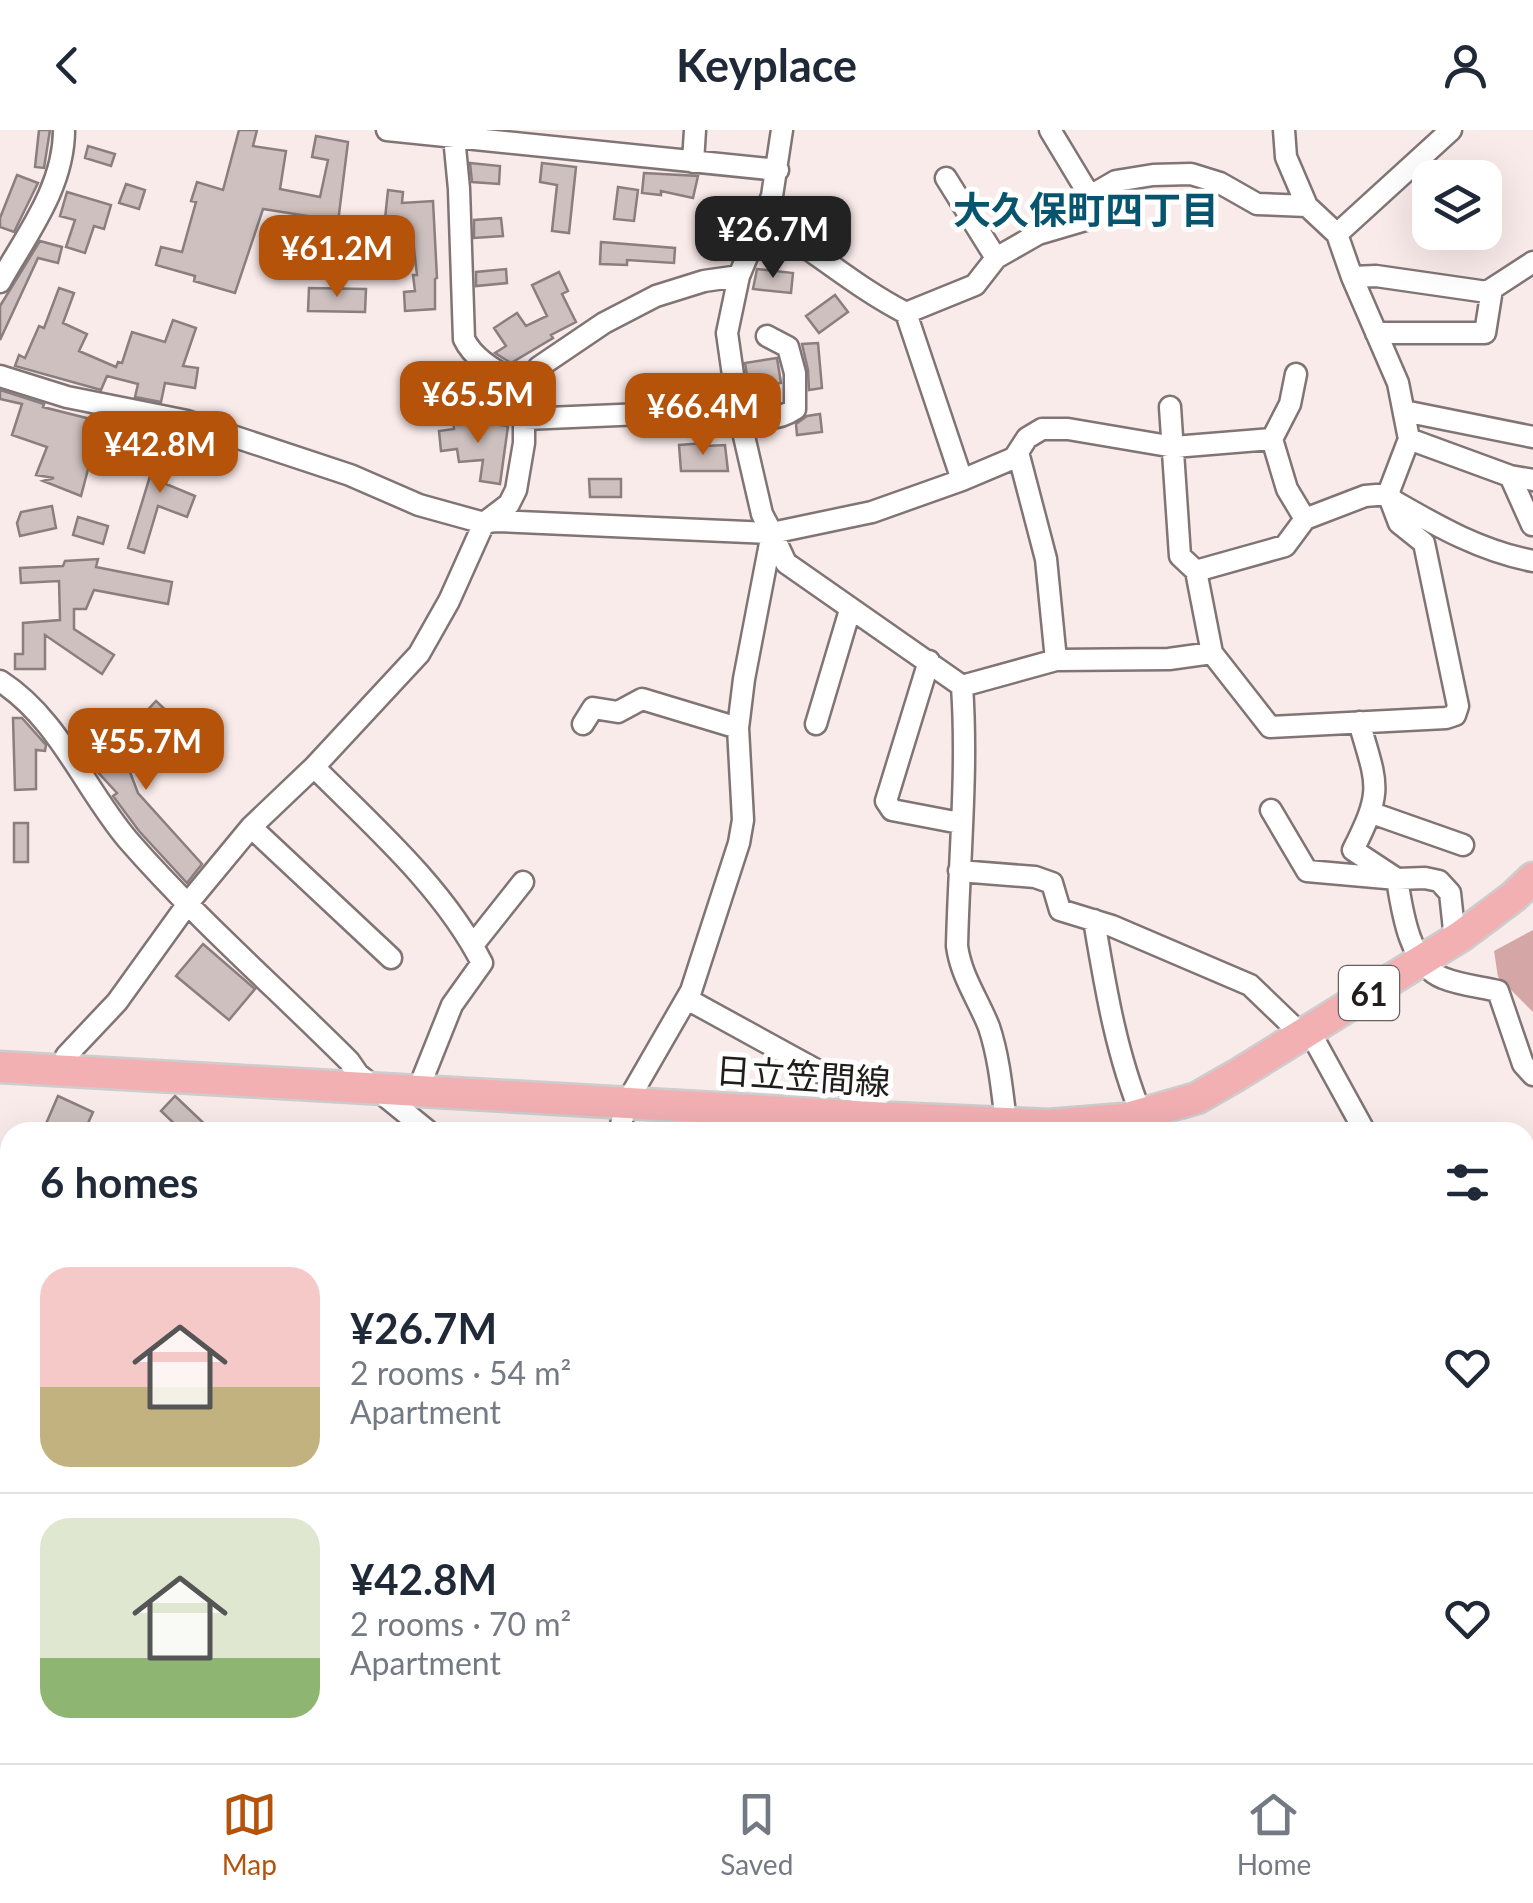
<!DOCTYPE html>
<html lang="en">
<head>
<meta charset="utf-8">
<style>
  body { margin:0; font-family:Lato,"Noto Sans JP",sans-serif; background:#f2f2f3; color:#1f2937; height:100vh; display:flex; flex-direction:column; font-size:38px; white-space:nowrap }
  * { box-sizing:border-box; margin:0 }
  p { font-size:32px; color:#747a83 }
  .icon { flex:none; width:55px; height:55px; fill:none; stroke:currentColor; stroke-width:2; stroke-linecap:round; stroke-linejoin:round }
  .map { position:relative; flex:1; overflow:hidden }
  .side { position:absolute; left:0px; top:992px; width:1535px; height:642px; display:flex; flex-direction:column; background:#fff; border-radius:30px 30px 0 0; box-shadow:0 10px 40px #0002 }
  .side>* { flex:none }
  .tools { position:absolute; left:1412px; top:30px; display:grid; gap:20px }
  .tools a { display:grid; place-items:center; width:90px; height:90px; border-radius:20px; background:#fff; box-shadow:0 10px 40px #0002; font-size:50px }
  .price { position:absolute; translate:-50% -85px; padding:0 22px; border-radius:20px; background:#b45309; color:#fff; font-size:32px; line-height:65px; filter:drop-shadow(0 2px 5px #0008) }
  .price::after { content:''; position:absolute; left:50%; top:60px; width:30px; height:22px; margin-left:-15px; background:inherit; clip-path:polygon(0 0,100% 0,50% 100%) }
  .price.current { background:#222; color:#fff }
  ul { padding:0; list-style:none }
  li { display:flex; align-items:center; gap:30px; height:250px; padding:0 40px }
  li+li { border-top:2px solid #e0e1e3 }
  li span { display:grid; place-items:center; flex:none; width:280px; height:200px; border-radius:30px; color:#555 }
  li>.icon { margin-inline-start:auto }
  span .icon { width:120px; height:120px; fill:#fffc; stroke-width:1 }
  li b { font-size:42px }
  h2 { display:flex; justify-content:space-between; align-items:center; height:120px; padding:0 40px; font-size:42px }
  header { display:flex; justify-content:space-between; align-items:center; height:130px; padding:0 40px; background:#fff; font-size:45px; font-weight:700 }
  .tab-bar { display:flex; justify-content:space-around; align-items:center; height:140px; border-top:2px solid #e0e1e3; background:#fff; font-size:28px; color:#747a83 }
  .tab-bar a { display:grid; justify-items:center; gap:5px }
  .tab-bar .current { color:#b45309 }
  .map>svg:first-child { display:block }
  .forest { fill:#d4a7a6 }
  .building { fill:#cdc0bf; stroke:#8a7e7e; stroke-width:2.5 }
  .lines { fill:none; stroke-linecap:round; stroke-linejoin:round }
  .street-casing { stroke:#807474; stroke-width:25 }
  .secondary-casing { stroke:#807474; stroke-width:32 }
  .primary-casing { stroke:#cecdcd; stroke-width:35 }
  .path { stroke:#8f8685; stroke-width:2.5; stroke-dasharray:8 5; stroke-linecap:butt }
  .street { stroke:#fff; stroke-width:20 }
  .secondary { stroke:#fff; stroke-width:28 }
  .primary { stroke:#f2b0b3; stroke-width:30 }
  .labels { text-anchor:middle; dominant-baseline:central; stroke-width:10; stroke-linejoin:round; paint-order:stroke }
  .shield { fill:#fff; stroke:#646160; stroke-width:2.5 }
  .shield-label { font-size:32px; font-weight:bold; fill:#211d1c }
  .street-label { font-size:35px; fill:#211d1c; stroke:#fff }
  .neighbourhood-label { font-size:38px; font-weight:bold; fill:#07546f; stroke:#fff }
</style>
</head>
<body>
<header><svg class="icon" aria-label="back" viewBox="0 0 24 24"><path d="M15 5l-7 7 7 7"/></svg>Keyplace<svg class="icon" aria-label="person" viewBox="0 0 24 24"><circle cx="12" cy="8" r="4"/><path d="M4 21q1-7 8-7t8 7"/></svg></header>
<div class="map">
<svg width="1533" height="1633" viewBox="0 0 1533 1633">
  <rect width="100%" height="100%" fill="#f9ebea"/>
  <path class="forest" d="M 1533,800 L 1533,882 L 1498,847 L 1494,821 Z
    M 1533,1151 L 1533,1633 L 1423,1633 L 1424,1625 L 1525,1625 L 1525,1168 Z"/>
  <path class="building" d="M 39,0 L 50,0 L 44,38 L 35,37 Z
    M 239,0 L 257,0 L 253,16 L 286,21 L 280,59 L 320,67 L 328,30 L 312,27 L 316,6 L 348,12 L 338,92 L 370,100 L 365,118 L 330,110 L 328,124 L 311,122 L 314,87 L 263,79 L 235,163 L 194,151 L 195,146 L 156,135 L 161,117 L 182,122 L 196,72 L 191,71 L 197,52 L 223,60 Z
    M 88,16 L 115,24 L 111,36 L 85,28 Z
    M 470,33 L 500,36 L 499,54 L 472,52 Z
    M 542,33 L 576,37 L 569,103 L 552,101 L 557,55 L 540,52 Z
    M 644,43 L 698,46 L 693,68 L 661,61 L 661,65 L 642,63 Z
    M 17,45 L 38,53 L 14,102 L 0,97 L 0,88 Z
    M 126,54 L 145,60 L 139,79 L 119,73 Z
    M 618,57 L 638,60 L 634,91 L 614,89 Z
    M 388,60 L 403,62 L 402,73 L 433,71 L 437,148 L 435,149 L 435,179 L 405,181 L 404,162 L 415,161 L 413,145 L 417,145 L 413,110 L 383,108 Z
    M 67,62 L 111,75 L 104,99 L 94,96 L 85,123 L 66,117 L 75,90 L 60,86 Z
    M 501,88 L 503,106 L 474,108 L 474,90 Z
    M 40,111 L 62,117 L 58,133 L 38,128 L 0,210 L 0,176 Z
    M 601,112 L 675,118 L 674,133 L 627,130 L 627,135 L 600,134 Z
    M 506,139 L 507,153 L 476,156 L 476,142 Z
    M 757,139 L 793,143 L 791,163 L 753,159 Z
    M 559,142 L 568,161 L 562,164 L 576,192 L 551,205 L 553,208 L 511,233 L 495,223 L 506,216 L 494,198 L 517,183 L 526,196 L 547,186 L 532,155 Z
    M 59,158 L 74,163 L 63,193 L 87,204 L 79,221 L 116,237 L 118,232 L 122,233 L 132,202 L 165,212 L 173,190 L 196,198 L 183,236 L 198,238 L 195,258 L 165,253 L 161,272 L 135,267 L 138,254 L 107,246 L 101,260 L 15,236 L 19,225 L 25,228 L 39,196 L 44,198 Z
    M 309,158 L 366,159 L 365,182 L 308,181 Z
    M 835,165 L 848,182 L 819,203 L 806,186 Z
    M 818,213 L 822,258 L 809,260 L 808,240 L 802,214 Z
    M 777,228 L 781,253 L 749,258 L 745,233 Z
    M 0,260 L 44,274 L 43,277 L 138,301 L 129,335 L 92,324 L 81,366 L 43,351 L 54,348 L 36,345 L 47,317 L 12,305 L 22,274 L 0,269 Z
    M 820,284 L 822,302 L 797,305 L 796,294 L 807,286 Z
    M 470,288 L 470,291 L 508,296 L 500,354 L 480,351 L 483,330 L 459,332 L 457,319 L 441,321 L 439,301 L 454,299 L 453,290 Z
    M 162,307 L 179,312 L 166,354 L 195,366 L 187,387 L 158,376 L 144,423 L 128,418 Z
    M 704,313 L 704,316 L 725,315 L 728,341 L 681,341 L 679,315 Z
    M 589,349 L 621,349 L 621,367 L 590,367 Z
    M 52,376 L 56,398 L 20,406 L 17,393 L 21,382 Z
    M 78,387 L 108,396 L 103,414 L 73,405 Z
    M 98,429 L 96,437 L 172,452 L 168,474 L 94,460 L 86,479 L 74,479 L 74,499 L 114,525 L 102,544 L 45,505 L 45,539 L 15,539 L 15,524 L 23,524 L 23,493 L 60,490 L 59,451 L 21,453 L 20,438 L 63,436 L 65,431 Z
    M 156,571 L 172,586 L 128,637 L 138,663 L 202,734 L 187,753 L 139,701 L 113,666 L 117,663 L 94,638 L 131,604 L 128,601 Z
    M 13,588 L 22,588 L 46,615 L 45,621 L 36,620 L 36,659 L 15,660 Z
    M 14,693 L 28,693 L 28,732 L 14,732 Z
    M 203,814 L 255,859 L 229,890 L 176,846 Z
    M 58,966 L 93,982 L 84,1002 L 60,1002 L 45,996 Z
    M 175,966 L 213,1002 L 183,1002 L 161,981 Z"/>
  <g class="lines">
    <g class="street-casing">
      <path id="street" d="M 387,0 L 778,40
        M 1050,0 L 1094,73
        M 1284,0 L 1286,27 L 1307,76
        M 454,7 L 459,59 L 464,209 C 476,234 506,245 528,260
        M 693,32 L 695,0
        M 946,48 L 996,128
        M 764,90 C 813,119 855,157 906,183 L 962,350
        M 1337,104 L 1451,0
        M 1352,147 L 1376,146 L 1487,162 L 1533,132
        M 0,152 C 27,104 64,57 64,0
        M 906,183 L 975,155 L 996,128 L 1038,104 L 1089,89 L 1097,62 L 1116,51 L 1153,45 L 1191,44 L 1220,53 L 1257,74 L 1307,76 L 1337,104 L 1352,147 L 1398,253 L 1409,309 L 1388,364 L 1399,393 L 1424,413 L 1458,576 L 1455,585 L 1446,588 L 1270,597 L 1212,523 L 1169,529 L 1056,530 L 962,556
        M 1376,203 L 1485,203 L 1492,159
        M 0,246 L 67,267 L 187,291 L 350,345 L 419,375 L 484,393 L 496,391 L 772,403 L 872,382 L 962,350 L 1014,328 L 1027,308 L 1042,299 L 1068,299 L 1174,317 L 1272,309 L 1287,359 L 1305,389
        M 1170,277 L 1180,426 L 1196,441
        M 1404,281 L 1533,307
        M 524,289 L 738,280 C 760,288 774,293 795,279 L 795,243 L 788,217 L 767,206
        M 1272,309 L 1290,274 L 1296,244
        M 1409,309 L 1510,346 L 1533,350
        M 1018,322 L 1046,429 L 1056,530
        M 1510,346 L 1532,395
        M 772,403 L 786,433 L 962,556 C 968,642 959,729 957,816 C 961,846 978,869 989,897 C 999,927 1002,960 1006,992
        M 1212,523 L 1196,441 L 1285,416 L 1305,389 L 1365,366 L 1388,364 L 1394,371 C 1439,397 1481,421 1533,431
        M 929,531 L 886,671 L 892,680 L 960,693
        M 0,551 C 59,589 84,658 128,710 C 196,788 276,858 349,931 L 358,944 L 429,1002
        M 1359,592 C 1377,655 1384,659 1353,720 L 1397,749 L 1425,748 L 1439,751 L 1450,763 L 1455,809
        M 583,594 L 593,578 L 618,582 L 642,569 L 738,598
        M 816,594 L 850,480
        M 314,637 C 373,696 444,758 482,833 L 452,875 L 418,960
        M 1271,680 L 1307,741 L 1397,749 C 1402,780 1409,835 1443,848 C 1460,855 1481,857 1498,861 L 1523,934 L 1533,945
        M 1372,683 L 1463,715
        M 251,697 L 391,828
        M 959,741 L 1035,747 L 1052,753 L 1060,780 L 1112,796 L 1250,855 L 1303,906
        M 1094,790 C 1105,855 1116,924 1142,986
        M 473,815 L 523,752
        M 687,869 L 862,965 L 890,988
        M 1310,902 L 1365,1002
        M 65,939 L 66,926 L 117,872 L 189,772 L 251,697 L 314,637 L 419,524 L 449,471 L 484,393 L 509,374 L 516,360 L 524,313 L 524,272 L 531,249 L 539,237 L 604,193 L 656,166 L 704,151 L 739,146
        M 619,1002 L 627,972 L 691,861 L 739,713 L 743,690 L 738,598 L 744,549 L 772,403 L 762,384 L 738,280 L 727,203 L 739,146 L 772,66 L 782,0
        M 0,1061 L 10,1067
        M 1525,1185 L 1533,1191
        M 0,1287 L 10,1292
        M 0,1378 L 10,1362
        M 0,1492 L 10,1501
        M 367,1625 L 382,1633
        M 597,1625 L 611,1633
        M 91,1633 L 110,1625
        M 344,1633 L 348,1625"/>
    </g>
    <g class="secondary-casing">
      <path id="secondary" d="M 1294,1625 L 1299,1633
        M 686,1633 L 697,1625
        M 991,1633 L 993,1625"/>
    </g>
    <g class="primary-casing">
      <path id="primary" d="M 0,937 L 890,988 L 1049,995 L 1124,989 L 1197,968 L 1237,945 L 1461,806 L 1513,767 L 1533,748"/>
    </g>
    <path class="path" d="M 456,232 L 461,282 L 507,287
      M 1525,1308 L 1533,1310
      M 963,1625 L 966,1633"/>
    <use href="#street" class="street"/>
    <use href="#secondary" class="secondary"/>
    <use href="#primary" class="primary"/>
  </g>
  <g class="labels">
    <rect class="shield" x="1339" y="836" width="60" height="54" rx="8"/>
    <g class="shield-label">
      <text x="1369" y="863">61</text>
    </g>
    <g class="street-label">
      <text transform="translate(803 945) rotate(4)">日立笠間線</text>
    </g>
    <g class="neighbourhood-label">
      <text x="1086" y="79">大久保町四丁目</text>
    </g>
  </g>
</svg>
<div class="tools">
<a><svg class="icon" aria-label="layers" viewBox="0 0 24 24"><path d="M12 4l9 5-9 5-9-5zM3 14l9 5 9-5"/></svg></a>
</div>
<b class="price current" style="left:773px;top:151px">¥26.7M</b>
<b class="price" style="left:337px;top:170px">¥61.2M</b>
<b class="price" style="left:478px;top:316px">¥65.5M</b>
<b class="price" style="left:703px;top:328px">¥66.4M</b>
<b class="price" style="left:160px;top:366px">¥42.8M</b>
<b class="price" style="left:146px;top:663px">¥55.7M</b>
<section class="side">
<h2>6 homes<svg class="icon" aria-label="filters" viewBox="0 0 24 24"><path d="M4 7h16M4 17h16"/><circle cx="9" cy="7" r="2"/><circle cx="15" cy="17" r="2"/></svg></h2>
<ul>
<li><span style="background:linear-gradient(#f6c9c9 60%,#c2b280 0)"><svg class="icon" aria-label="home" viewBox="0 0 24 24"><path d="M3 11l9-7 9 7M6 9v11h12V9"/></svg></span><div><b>¥26.7M</b><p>2 rooms · 54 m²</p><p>Apartment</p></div><svg class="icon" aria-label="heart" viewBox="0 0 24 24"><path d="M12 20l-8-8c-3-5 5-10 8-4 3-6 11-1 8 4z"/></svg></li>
<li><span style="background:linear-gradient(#dfe7d0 70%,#8fb573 0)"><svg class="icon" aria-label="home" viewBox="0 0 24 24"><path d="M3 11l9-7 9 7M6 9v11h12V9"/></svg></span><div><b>¥42.8M</b><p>2 rooms · 70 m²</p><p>Apartment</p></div><svg class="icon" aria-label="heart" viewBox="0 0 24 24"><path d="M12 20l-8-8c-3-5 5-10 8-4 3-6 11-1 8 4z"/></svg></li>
</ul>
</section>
</div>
<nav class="tab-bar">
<a class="current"><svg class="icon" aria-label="map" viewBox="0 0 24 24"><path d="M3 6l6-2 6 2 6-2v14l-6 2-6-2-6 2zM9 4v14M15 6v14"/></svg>Map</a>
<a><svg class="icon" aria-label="saved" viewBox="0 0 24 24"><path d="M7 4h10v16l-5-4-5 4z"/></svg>Saved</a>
<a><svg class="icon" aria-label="home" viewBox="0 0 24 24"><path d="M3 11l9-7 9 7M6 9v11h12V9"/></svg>Home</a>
</nav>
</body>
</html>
